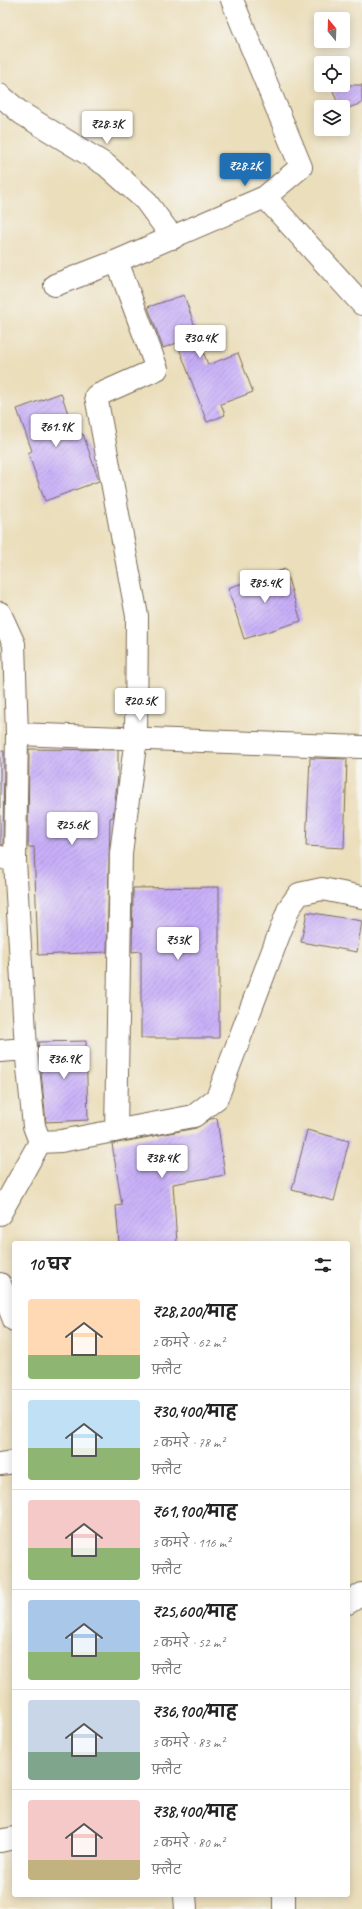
<!DOCTYPE html>
<html lang="hi">
<head>
<meta charset="utf-8">
<style>
  body { margin:0; font-family:Caveat,"Playpen Sans Deva",sans-serif; background:#f6f6f6; color:#222; height:100vh; display:flex; flex-direction:column; font-size:15px; white-space:nowrap }
  * { box-sizing:border-box; margin:0 }
  p { font-size:13px; color:#767676 }
  .icon { flex:none; width:22px; height:22px; fill:none; stroke:currentColor; stroke-width:2; stroke-linecap:round; stroke-linejoin:round }
  .map { position:relative; flex:1; overflow:hidden }
  .panel { position:absolute; left:12px; top:1241px; width:338px; height:656px; display:flex; flex-direction:column; background:#fff; border-radius:4px; box-shadow:0 2px 10px #0003 }
  .panel>* { flex:none }
  .needle { width:26px; rotate:341deg }
  .fabs { position:absolute; left:314px; top:12px; display:grid; gap:8px }
  .fabs a { display:grid; place-items:center; width:36px; height:36px; border-radius:4px; background:#fff; box-shadow:0 2px 10px #0003; font-size:20px }
  .price { position:absolute; translate:-50% -34px; padding:0 9px; border-radius:4px; background:#fff; color:#222; font-size:13px; line-height:26px; filter:drop-shadow(0 1px 2px #0008) }
  .price::after { content:''; position:absolute; left:50%; top:24px; width:12px; height:9px; margin-left:-6px; background:inherit; clip-path:polygon(0 0,100% 0,50% 100%) }
  .price.active { background:#1f6fb2; color:#fff }
  ul { padding:0; list-style:none }
  li { display:flex; align-items:center; gap:12px; height:100px; padding:0 16px }
  li+li { border-top:1px solid #e0e0e0 }
  li span { display:grid; place-items:center; flex:none; width:112px; height:80px; border-radius:4px; color:#555 }
  li>.icon { margin-inline-start:auto }
  span .icon { width:48px; height:48px; fill:#fffc; stroke-width:1 }
  li b { font-size:17px }
  h2 { display:flex; justify-content:space-between; align-items:center; height:48px; padding:0 16px; font-size:17px }
  .map>svg:first-child { display:block }
  .building { fill:url(#building-hatch) }
  .lines { fill:none; stroke-linecap:round; stroke-linejoin:round }
  .minor-casing { stroke:#796955; stroke-width:24 }
  .minor { stroke:#fff; stroke-width:22 }
</style>
</head>
<body>
<div class="map">
<svg width="362" height="1909" viewBox="0 0 362 1909">
  <defs>
    <pattern id="building-hatch" width="6" height="6" patternUnits="userSpaceOnUse"><rect width="6" height="6" fill="#c8aff9"/><path d="M-1 1l2-2M0 6l6-6M5 7l2-2" fill="none" stroke="#a48fc9"/></pattern>
  </defs>
  <rect width="100%" height="100%" fill="#f6f6f2"/>
  <filter id="ink" filterUnits="userSpaceOnUse"><feTurbulence type="fractalNoise" baseFrequency=".025" numOctaves="2"/><feDisplacementMap in="SourceGraphic" scale="8" xChannelSelector="R" yChannelSelector="G"/><feConvolveMatrix kernelMatrix="1 2 1 2 8 2 1 2 1" color-interpolation-filters="sRGB"/></filter>
  <filter id="wash" filterUnits="userSpaceOnUse"><feTurbulence type="fractalNoise" baseFrequency=".012" numOctaves="4" result="noise"/><feDisplacementMap in="SourceGraphic" scale="16" xChannelSelector="R" yChannelSelector="G"/><feGaussianBlur stdDeviation="0.9" result="paint"/><feColorMatrix in="noise" values="0 0 0 0 0 0 0 0 0 0 0 0 0 0 0 0 0 1.4 0 .05"/><feComposite in="paint" operator="in"/></filter>
  <g filter="url(#wash)">
    <rect width="100%" height="100%" fill="#ebdebb"/>
    <g id="blocks">
      <path class="building" d="M 331,85 L 362,85 L 362,103 L 343,110 L 343,107 L 339,107 Z
        M 184,295 L 208,365 L 238,353 L 253,392 L 221,404 L 225,415 L 207,422 L 177,343 L 163,348 L 148,307 Z
        M 61,393 L 76,437 L 83,434 L 99,481 L 45,501 L 28,453 L 32,451 L 17,409 Z
        M 285,569 L 301,621 L 244,639 L 228,588 Z
        M 29,749 L 118,750 L 118,776 L 113,817 L 110,818 L 107,952 L 38,955 L 34,847 L 28,847 Z
        M 0,751 L 4,751 L 3,845 L 0,845 Z
        M 310,758 L 347,759 L 344,848 L 306,846 Z
        M 219,887 L 219,1038 L 141,1038 L 141,951 L 132,952 L 133,888 Z
        M 307,912 L 362,921 L 357,952 L 301,942 Z
        M 86,1041 L 88,1120 L 46,1122 L 38,1042 Z
        M 217,1118 L 225,1175 L 173,1184 L 177,1243 L 119,1243 L 116,1206 L 122,1205 L 112,1144 L 196,1128 L 210,1119 Z
        M 307,1130 L 349,1141 L 334,1201 L 292,1190 Z"/>
    </g>
  </g>
  <g filter="url(#ink)">
    <use href="#blocks" fill-opacity="0" stroke="#796955" stroke-width="1"/>
    <g class="lines">
      <g class="minor-casing">
        <path id="minor" d="M 0,95 L 21,113 L 106,165 L 145,200 L 173,238
          M 265,197 L 362,304
          M 55,285 L 117,261 L 265,197 L 301,167 L 232,0
          M 0,613 L 14,644 L 17,734 L 362,747
          M 0,857 L 15,861 L 26,1049 L 34,1126 L 40,1142 L 61,1141 L 194,1116 L 217,1098 L 289,908 L 299,894 L 322,889 L 362,897
          M 15,861 L 17,734
          M 0,1051 L 26,1049
          M 116,1131 L 121,853 L 136,738 L 137,616 L 96,396 L 157,369 L 117,261
          M 0,1214 L 40,1142
          M 0,1284 L 14,1320
          M 0,1464 L 14,1462
          M 348,1603 L 362,1594
          M 0,1841 L 14,1838
          M 185,1895 L 186,1909
          M 284,1895 L 284,1908"/>
      </g>
      <use href="#minor" class="minor"/>
    </g>
  </g>
</svg>
<div class="fabs">
<a><svg class="needle" viewBox="-14 -14 28 28"><path d="M0-13l5 13h-10z" fill="#e53935"/><path d="M0 13l5-13h-10z" fill="#767676"/></svg></a>
<a><svg class="icon" aria-label="locate" viewBox="0 0 24 24"><circle cx="12" cy="12" r="6"/><path d="M12 2v4M12 18v4M2 12h4M18 12h4"/></svg></a>
<a><svg class="icon" aria-label="layers" viewBox="0 0 24 24"><path d="M12 4l9 5-9 5-9-5zM3 14l9 5 9-5"/></svg></a>
</div>
<b class="price" style="left:107px;top:145px">₹28.3K</b>
<b class="price active" style="left:245px;top:187px">₹28.2K</b>
<b class="price" style="left:200px;top:359px">₹30.4K</b>
<b class="price" style="left:56px;top:448px">₹61.9K</b>
<b class="price" style="left:265px;top:604px">₹85.4K</b>
<b class="price" style="left:140px;top:722px">₹20.5K</b>
<b class="price" style="left:72px;top:846px">₹25.6K</b>
<b class="price" style="left:178px;top:961px">₹53K</b>
<b class="price" style="left:64px;top:1080px">₹36.9K</b>
<b class="price" style="left:162px;top:1179px">₹38.4K</b>
<section class="panel">
<h2>10 घर<svg class="icon" aria-label="filters" viewBox="0 0 24 24"><path d="M4 7h16M4 17h16"/><circle cx="9" cy="7" r="2"/><circle cx="15" cy="17" r="2"/></svg></h2>
<ul>
<li><span style="background:linear-gradient(#ffd9b3 70%,#8fb573 0)"><svg class="icon" aria-label="home" viewBox="0 0 24 24"><path d="M3 11l9-7 9 7M6 9v11h12V9"/></svg></span><div><b>₹28,200/माह</b><p>2 कमरे · 62 m²</p><p>फ़्लैट</p></div></li>
<li><span style="background:linear-gradient(#bfe0f5 60%,#8fb573 0)"><svg class="icon" aria-label="home" viewBox="0 0 24 24"><path d="M3 11l9-7 9 7M6 9v11h12V9"/></svg></span><div><b>₹30,400/माह</b><p>2 कमरे · 78 m²</p><p>फ़्लैट</p></div></li>
<li><span style="background:linear-gradient(#f6c9c9 60%,#8fb573 0)"><svg class="icon" aria-label="home" viewBox="0 0 24 24"><path d="M3 11l9-7 9 7M6 9v11h12V9"/></svg></span><div><b>₹61,900/माह</b><p>3 कमरे · 116 m²</p><p>फ़्लैट</p></div></li>
<li><span style="background:linear-gradient(#a9c7e8 65%,#8fb573 0)"><svg class="icon" aria-label="home" viewBox="0 0 24 24"><path d="M3 11l9-7 9 7M6 9v11h12V9"/></svg></span><div><b>₹25,600/माह</b><p>2 कमरे · 52 m²</p><p>फ़्लैट</p></div></li>
<li><span style="background:linear-gradient(#c9d6e8 65%,#7fa58c 0)"><svg class="icon" aria-label="home" viewBox="0 0 24 24"><path d="M3 11l9-7 9 7M6 9v11h12V9"/></svg></span><div><b>₹36,900/माह</b><p>3 कमरे · 83 m²</p><p>फ़्लैट</p></div></li>
<li><span style="background:linear-gradient(#f6c9c9 75%,#c2b280 0)"><svg class="icon" aria-label="home" viewBox="0 0 24 24"><path d="M3 11l9-7 9 7M6 9v11h12V9"/></svg></span><div><b>₹38,400/माह</b><p>2 कमरे · 80 m²</p><p>फ़्लैट</p></div></li>
</ul>
</section>
</div>
</body>
</html>
